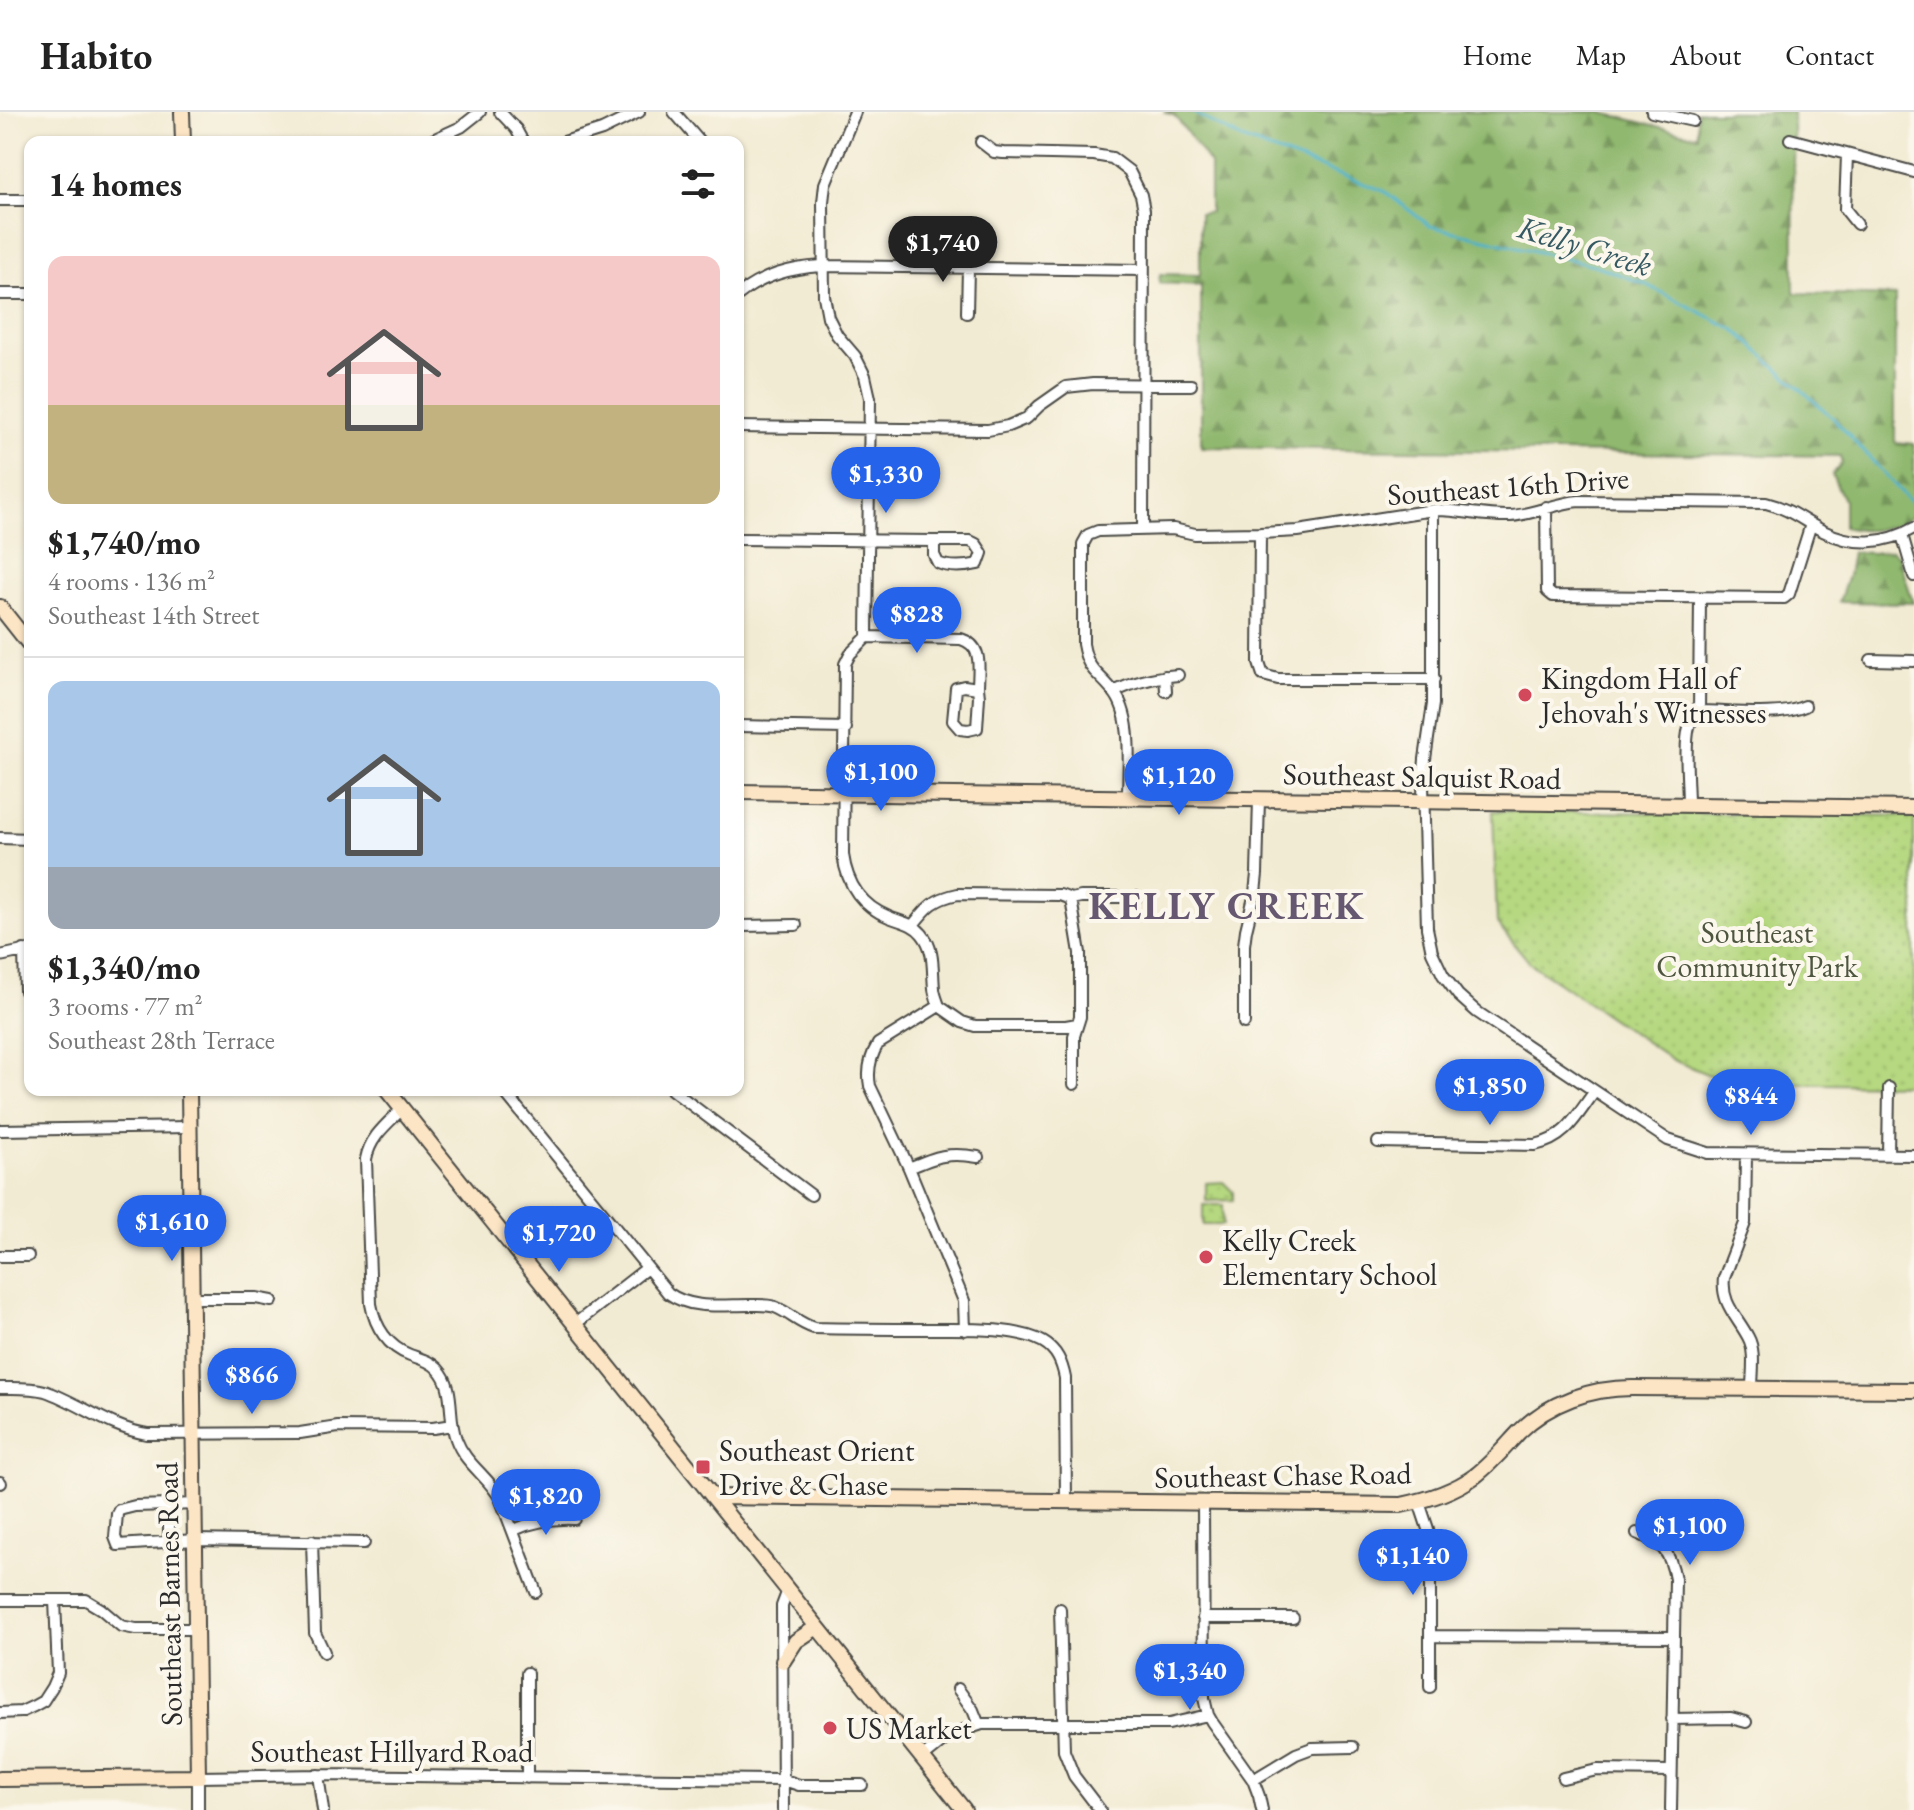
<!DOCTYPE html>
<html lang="en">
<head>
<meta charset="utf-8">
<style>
  body { margin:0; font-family:"EB Garamond",serif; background:#f2f2f2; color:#222; height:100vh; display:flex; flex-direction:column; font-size:30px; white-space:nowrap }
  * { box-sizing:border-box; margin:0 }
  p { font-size:26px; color:#767676 }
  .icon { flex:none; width:44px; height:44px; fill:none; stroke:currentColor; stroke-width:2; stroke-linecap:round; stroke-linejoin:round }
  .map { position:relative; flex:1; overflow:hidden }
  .panel { position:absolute; left:24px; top:24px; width:720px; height:960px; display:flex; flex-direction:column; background:#fff; border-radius:16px; box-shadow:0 2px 6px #0004 }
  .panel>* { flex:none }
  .price { position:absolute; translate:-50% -68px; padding:0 18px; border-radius:28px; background:#2563eb; color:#fff; font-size:26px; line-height:52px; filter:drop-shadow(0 2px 4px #0008) }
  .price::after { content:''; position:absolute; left:50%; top:48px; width:24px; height:18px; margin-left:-12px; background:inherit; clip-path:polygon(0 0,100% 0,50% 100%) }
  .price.current { background:#222; color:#fff }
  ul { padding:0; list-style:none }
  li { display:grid; align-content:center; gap:16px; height:424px; padding:0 24px }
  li+li { border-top:2px solid #e0e0e0 }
  li span { display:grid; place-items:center; height:248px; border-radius:16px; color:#555 }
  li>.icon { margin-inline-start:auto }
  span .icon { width:144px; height:144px; fill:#fffc; stroke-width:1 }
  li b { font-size:34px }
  h2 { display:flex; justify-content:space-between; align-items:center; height:96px; padding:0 24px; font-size:34px }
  header { display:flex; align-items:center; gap:48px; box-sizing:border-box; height:112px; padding:0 40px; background:#fff; border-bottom:2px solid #e0e0e0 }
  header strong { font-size:38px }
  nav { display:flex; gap:44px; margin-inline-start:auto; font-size:28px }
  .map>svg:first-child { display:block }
  .forest { fill:url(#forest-firs); stroke:#5e724c; stroke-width:2 }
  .park { fill:url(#park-dots); stroke:#708256; stroke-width:2 }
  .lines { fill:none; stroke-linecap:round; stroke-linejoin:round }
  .stream { stroke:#4bb2ca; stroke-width:3 }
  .street-casing { stroke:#494844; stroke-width:14 }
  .secondary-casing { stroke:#494844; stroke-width:18 }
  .street { stroke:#fff; stroke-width:10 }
  .secondary { stroke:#fce5c4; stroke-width:14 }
  .poi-dot { fill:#d1495b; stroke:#fbf7ec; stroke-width:3 }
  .labels { text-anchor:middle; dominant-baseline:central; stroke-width:8; stroke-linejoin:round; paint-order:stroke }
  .street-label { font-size:30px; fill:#2b2b2b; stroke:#fbf7ec }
  .poi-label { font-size:30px; fill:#2b2b2b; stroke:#fbf7ec; text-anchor:start }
  .park-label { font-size:30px; fill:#4e5640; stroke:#fbf7ec }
  .water-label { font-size:32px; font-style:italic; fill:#365a63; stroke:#fbf7ec }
  .district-label { font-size:38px; font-weight:bold; letter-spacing:2px; fill:#665870; stroke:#fbf7ec }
</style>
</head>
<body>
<header>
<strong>Habito</strong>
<nav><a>Home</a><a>Map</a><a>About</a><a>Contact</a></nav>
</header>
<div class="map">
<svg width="1914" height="1698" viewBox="0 0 1914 1698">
  <defs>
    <pattern id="forest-firs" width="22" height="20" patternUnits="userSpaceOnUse" patternTransform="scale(2)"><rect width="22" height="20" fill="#90b86e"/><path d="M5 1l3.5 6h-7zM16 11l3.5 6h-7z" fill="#76965b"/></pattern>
    <pattern id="park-dots" width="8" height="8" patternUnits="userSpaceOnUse" patternTransform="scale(2)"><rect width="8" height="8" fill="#b6d880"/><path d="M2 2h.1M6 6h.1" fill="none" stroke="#9dba6f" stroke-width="1.8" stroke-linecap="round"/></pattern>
  </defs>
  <rect width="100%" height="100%" fill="#fbf7ec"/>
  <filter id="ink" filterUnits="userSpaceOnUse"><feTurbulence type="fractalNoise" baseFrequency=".0125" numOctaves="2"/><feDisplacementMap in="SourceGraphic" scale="16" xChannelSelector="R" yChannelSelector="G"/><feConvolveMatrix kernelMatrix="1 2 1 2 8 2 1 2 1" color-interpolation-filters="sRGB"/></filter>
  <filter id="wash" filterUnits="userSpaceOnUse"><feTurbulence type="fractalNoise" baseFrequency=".006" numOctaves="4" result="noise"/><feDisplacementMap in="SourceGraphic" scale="32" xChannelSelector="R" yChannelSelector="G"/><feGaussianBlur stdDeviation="1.8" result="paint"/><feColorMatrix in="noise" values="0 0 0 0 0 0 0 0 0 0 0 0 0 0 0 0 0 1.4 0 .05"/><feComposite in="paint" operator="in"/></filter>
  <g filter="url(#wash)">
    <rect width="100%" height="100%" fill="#f2ebd3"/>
    <path class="forest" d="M 1164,0 L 1599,0 L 1697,24 L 1697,0 L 1793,0 L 1794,181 L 1895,184 L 1895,330 L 1914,332 L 1914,403 C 1891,418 1870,422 1844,415 L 1844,388 L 1832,363 L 1842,351 L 1840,344 L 1201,335 L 1201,173 L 1159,171 L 1160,162 L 1200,163 L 1200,101 L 1210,100 L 1210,52 L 1175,4 Z
      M 1892,438 L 1899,444 L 1913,491 L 1839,490 L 1848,464 L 1852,440 L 1873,441 Z"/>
    <path class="park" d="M 1493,699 L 1914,704 L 1914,973 L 1729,971 L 1673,948 L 1531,852 L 1497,811 Z
      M 1223,1070 L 1233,1080 L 1233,1088 L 1206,1089 L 1206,1071 Z
      M 1203,1093 L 1223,1093 L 1223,1113 L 1203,1113 Z"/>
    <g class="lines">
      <path class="stream" d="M 1192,0 L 1242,27 L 1384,79 L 1430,114 L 1594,153 L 1645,172 L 1735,218 L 1833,306 L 1914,394"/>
    </g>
  </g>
  <g filter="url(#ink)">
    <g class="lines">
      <g class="street-casing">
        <path id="street" d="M 500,0 L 516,17 L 523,30
          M 674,0 L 700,30
          M 855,0 L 825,72 L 823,90 L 824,184 L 828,205 L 837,223 L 855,244 L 865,264 L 870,286 L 867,525 L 850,542 L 845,552 L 843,743 C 847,772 861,794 889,805 C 901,810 913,811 922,822 C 935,838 932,856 934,876 C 934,881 937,888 939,894
          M 1652,0 L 1693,9
          M 1790,27 L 1914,60
          M 428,30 L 461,15 L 480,0
          M 564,30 L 602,18 L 639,0
          M 981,30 L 994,40 L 1003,41 L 1094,43 L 1112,46 L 1129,59 L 1141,83 L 1144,98 L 1143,417
          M 1847,43 L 1845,97 L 1857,112
          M 0,88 L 30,88
          M 0,182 L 30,182
          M 738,183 C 763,163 791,156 822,154 L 1143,158
          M 967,201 L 968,156
          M 738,315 L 988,318 L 1008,314 L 1027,306 L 1039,294 L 1066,275 L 1093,272 L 1191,273
          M 1546,395 L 1547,479 L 1553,484 L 1784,486 L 1789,482 L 1811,412
          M 1433,398 L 1433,592 L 1425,647 L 1423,672 L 1427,816 L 1432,840 L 1443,863 L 1458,883 L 1477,900 L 1668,1028 L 1708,1041 L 1914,1043
          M 1260,421 L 1259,551 L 1263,563 L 1278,567 L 1434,567
          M 1902,423 L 1914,464
          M 738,427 L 934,429
          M 934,429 L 970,429 L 976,432 L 982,441 L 978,452 C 966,455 949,456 938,451 L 934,443 Z
          M 867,525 L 961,527 C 984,534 978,556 978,576
          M 1871,548 L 1914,549
          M 1165,564 L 1166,579
          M 964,574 L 978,576 L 979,585 L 977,616 L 968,618 L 960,617 L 953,609 L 956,576 Z
          M 1114,580 C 1135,569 1155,565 1178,563
          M 1699,599 C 1729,599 1780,606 1805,594
          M 738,614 L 846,616
          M 1128,685 C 1128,655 1134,603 1113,579 C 1097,559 1088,560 1083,532 L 1083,432 L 1088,423 L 1098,419 L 1173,417 L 1195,422 L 1260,421 L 1298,419 L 1433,398 C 1458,397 1484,405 1510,404 C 1533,403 1555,391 1579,389 L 1766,391 C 1790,397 1802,408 1823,419 C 1853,434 1885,433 1914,416
          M 1688,693 C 1688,672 1684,633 1689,615 C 1691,608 1694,603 1699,599 L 1700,486
          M 0,726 L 30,727
          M 1071,787 L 1080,841 L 1080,905 L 1074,924 L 1074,972
          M 913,813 C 928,794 934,787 958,782 L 1060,783 L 1071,787 L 1081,785 L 1136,785
          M 738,814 L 796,813
          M 24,838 L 25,879
          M 0,844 L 28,838
          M 939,894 L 878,932 C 870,945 867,958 870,974 L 909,1056 L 964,1189 L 965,1218
          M 939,894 L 962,910 L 975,914 L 1066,914 L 1077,912
          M 1244,911 L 1244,833 L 1246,818 L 1255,781 L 1257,762 L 1259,687
          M 503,978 L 668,1181 C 691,1198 722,1193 749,1193 C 757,1193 767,1192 775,1195 C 790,1201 798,1211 814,1216 C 854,1217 893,1217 933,1217 C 963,1217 1017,1215 1043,1230 C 1057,1238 1062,1251 1065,1266 L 1066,1390
          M 672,978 L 811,1083
          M 402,997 C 386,1013 370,1025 366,1047 L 371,1192 C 375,1215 388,1235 410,1243 C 421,1247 430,1249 438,1257 C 456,1276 447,1304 456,1327 C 465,1352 488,1364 500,1386 L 536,1480
          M 0,1018 L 190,1015
          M 1378,1030 L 1535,1033 C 1566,1027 1577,1003 1595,979
          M 1746,1042 L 1745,1111 L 1724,1166 C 1721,1192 1737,1204 1748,1225 C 1756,1239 1752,1261 1752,1277
          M 1888,1043 L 1889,976
          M 909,1056 C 937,1044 948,1040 978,1045
          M 0,1144 L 28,1144
          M 192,1186 L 256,1186 L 272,1189
          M 575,1212 L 647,1156
          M 0,1276 C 15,1276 30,1275 45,1279 C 80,1291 110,1316 147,1322 L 300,1321 L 338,1315 L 433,1316 L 452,1313
          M 0,1370 L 1,1371
          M 1419,1390 L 1428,1417 L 1430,1430 L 1430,1575
          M 1203,1391 L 1204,1586 L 1208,1603 L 1212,1610 L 1253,1668 L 1259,1684 L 1262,1698
          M 169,1393 L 194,1392
          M 514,1418 C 534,1409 552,1406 574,1407
          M 1637,1421 C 1663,1432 1670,1439 1675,1467 L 1671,1698
          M 312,1429 L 315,1521 L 324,1540
          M 169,1430 L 169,1393 L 135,1394 L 119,1398 L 117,1402 L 115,1425 L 118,1433 L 195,1428 L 364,1431
          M 0,1488 L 86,1488 L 101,1497 L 121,1514 L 136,1517 L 196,1517
          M 1060,1497 L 1064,1639 L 1074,1664 L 1100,1698
          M 1203,1506 L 1293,1506
          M 1430,1524 L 1674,1525
          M 958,1577 L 973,1598 L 979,1613
          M 0,1601 L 21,1600 L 34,1594 L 43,1589 L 52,1575 L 58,1561 L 55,1488
          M 1672,1607 L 1731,1606 L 1746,1610
          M 922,1646 L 952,1622 L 982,1612 L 1169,1612 L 1208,1603
          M 318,1663 L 323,1698
          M 527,1666 L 527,1561
          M 1563,1666 L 1597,1658 L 1670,1659
          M 1253,1668 L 1296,1642 L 1312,1636 L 1353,1635
          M 198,1698 L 198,1665 L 318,1663 L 784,1668 L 799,1673 L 862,1673
          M 783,1698 L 782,1494 L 788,1478"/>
      </g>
      <g class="secondary-casing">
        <path id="secondary" d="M 182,0 L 183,30
          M 0,495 L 30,533
          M 738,680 L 1914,696
          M 387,978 L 964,1698
          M 714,1385 L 1401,1393 C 1427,1388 1453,1380 1475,1364 C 1492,1351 1505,1335 1519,1320 C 1549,1290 1591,1276 1632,1276 L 1914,1278
          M 783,1549 L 796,1529 L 817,1515
          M 0,1667 L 198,1665 L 189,978"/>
      </g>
      <use href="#street" class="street"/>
      <use href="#secondary" class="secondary"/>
    </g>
  </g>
  <g class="poi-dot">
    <circle cx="1525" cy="583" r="8"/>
    <circle cx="1206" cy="1145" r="8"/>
    <rect x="695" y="1347" width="16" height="16" rx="4"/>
    <circle cx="830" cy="1616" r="8"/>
  </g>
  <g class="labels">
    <g class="street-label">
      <text transform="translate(1508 374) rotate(-4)">Southeast 16th Drive</text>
      <text transform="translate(1422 664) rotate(1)">Southeast Salquist Road</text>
      <text transform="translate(1283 1363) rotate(-1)">Southeast Chase Road</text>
      <text transform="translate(169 1482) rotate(-91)">Southeast Barnes Road</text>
      <text x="392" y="1639">Southeast Hillyard Road</text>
    </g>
    <g class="poi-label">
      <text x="1541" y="566">Kingdom Hall of<tspan x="1541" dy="34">Jehovah's Witnesses</tspan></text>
      <text x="1222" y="1128">Kelly Creek<tspan x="1222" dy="34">Elementary School</tspan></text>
      <text x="719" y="1338">Southeast Orient<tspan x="719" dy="34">Drive &amp; Chase</tspan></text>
      <text x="846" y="1616">US Market</text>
    </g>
    <g class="park-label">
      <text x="1757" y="820">Southeast<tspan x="1757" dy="34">Community Park</tspan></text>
    </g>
    <g class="water-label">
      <text transform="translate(1585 134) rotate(17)">Kelly Creek</text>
    </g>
    <g class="district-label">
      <text x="1227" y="793">KELLY CREEK</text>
    </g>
  </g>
</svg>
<b class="price current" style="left:943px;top:172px">$1,740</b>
<b class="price" style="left:886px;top:403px">$1,330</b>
<b class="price" style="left:917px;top:543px">$828</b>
<b class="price" style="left:881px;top:701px">$1,100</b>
<b class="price" style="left:1179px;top:705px">$1,120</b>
<b class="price" style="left:1490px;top:1015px">$1,850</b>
<b class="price" style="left:1751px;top:1025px">$844</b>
<b class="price" style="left:172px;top:1151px">$1,610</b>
<b class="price" style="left:559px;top:1162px">$1,720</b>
<b class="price" style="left:252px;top:1304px">$866</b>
<b class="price" style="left:546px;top:1425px">$1,820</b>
<b class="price" style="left:1690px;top:1455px">$1,100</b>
<b class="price" style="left:1413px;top:1485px">$1,140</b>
<b class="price" style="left:1190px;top:1600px">$1,340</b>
<section class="panel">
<h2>14 homes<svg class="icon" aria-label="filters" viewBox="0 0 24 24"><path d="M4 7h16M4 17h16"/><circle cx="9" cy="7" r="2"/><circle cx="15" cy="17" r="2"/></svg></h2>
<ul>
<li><span style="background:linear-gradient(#f6c9c9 60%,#c2b280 0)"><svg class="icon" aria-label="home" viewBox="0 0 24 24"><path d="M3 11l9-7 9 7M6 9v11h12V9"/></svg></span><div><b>$1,740/mo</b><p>4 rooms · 136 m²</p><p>Southeast 14th Street</p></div></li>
<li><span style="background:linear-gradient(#a9c7e8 75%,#9aa5b1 0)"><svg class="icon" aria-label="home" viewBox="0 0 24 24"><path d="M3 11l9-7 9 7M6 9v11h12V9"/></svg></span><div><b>$1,340/mo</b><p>3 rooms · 77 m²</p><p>Southeast 28th Terrace</p></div></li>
</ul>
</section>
</div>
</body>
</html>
